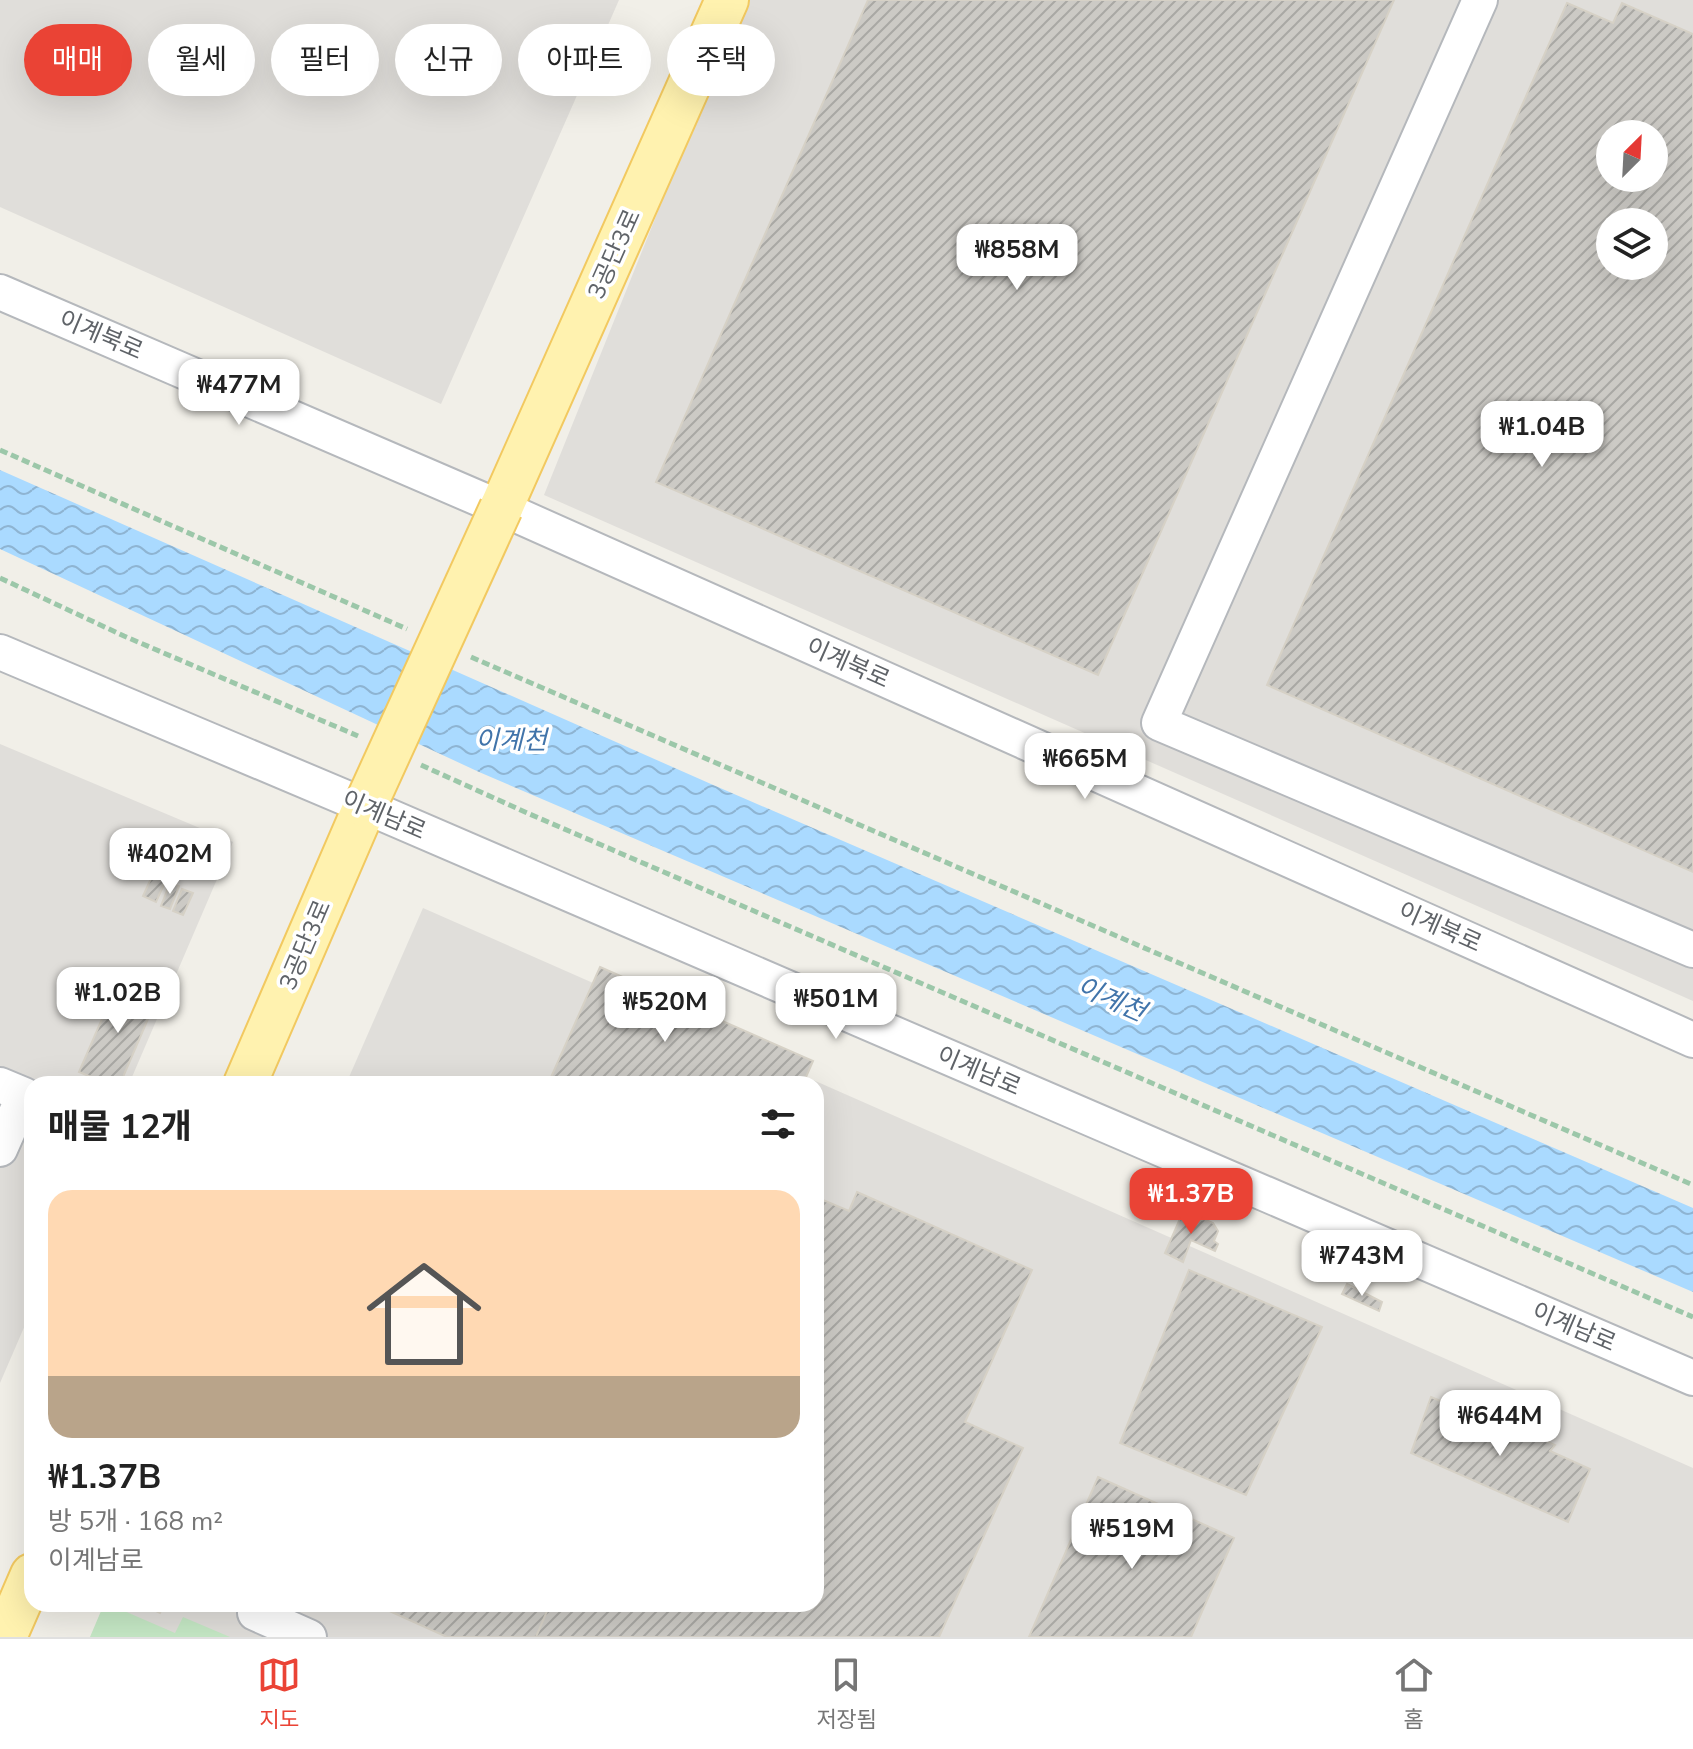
<!DOCTYPE html>
<html lang="ko">
<head>
<meta charset="utf-8">
<style>
  body { margin:0; font-family:"Nunito Sans","Noto Sans KR",sans-serif; background:#f2f2f2; color:#222; height:100vh; display:flex; flex-direction:column; font-size:30px; white-space:nowrap }
  * { box-sizing:border-box; margin:0 }
  p { font-size:26px; color:#767676 }
  .icon { flex:none; width:44px; height:44px; fill:none; stroke:currentColor; stroke-width:2; stroke-linecap:round; stroke-linejoin:round }
  .map { position:relative; flex:1; overflow:hidden }
  .panel { position:absolute; left:24px; top:1076px; width:800px; height:536px; display:flex; flex-direction:column; background:#fff; border-radius:24px; box-shadow:0 8px 32px #0002 }
  .panel>* { flex:none }
  .guide { position:absolute; left:24px; top:24px; width:800px; height:72px; display:flex; gap:16px }
  .needle { width:52px; rotate:24deg }
  .controls { position:absolute; left:1596px; top:120px; display:grid; gap:16px }
  .controls a { display:grid; place-items:center; width:72px; height:72px; border-radius:50%; background:#fff; box-shadow:0 8px 32px #0002; font-size:40px }
  .price { position:absolute; translate:-50% -68px; padding:0 18px; border-radius:16px; background:#fff; color:#222; font-size:26px; line-height:52px; filter:drop-shadow(0 2px 4px #0008) }
  .price::after { content:''; position:absolute; left:50%; top:48px; width:24px; height:18px; margin-left:-12px; background:inherit; clip-path:polygon(0 0,100% 0,50% 100%) }
  .price.active { background:#ea4335; color:#fff }
  ul { padding:0; list-style:none }
  li { display:grid; align-content:center; gap:16px; height:424px; padding:0 24px }
  li span { display:grid; place-items:center; height:248px; border-radius:24px; color:#555 }
  li>.icon { margin-inline-start:auto }
  span .icon { width:144px; height:144px; fill:#fffc; stroke-width:1 }
  li b { font-size:34px }
  h2 { display:flex; justify-content:space-between; align-items:center; height:96px; padding:0 24px; font-size:34px }
  .tag { padding:0 28px; border-radius:36px; background:#fff; box-shadow:0 8px 32px #0002; font-size:28px; line-height:72px }
  .tag.active { background:#ea4335; color:#fff }
  .tabs { display:flex; justify-content:space-around; align-items:center; height:112px; border-top:2px solid #e0e0e0; background:#fff; font-size:22px; color:#767676 }
  .tabs a { display:grid; justify-items:center; gap:4px }
  .tabs .active { color:#ea4335 }
  .map>svg:first-child { display:block }
  .industrial { fill:#e0deda; fill-rule:evenodd }
  .grass { fill:#c5e8c5 }
  .water { fill:url(#water-waves) }
  .building { fill:url(#building-hatch); stroke:#d6d1c6; stroke-width:2; fill-rule:evenodd }
  .lines { fill:none; stroke-linecap:round; stroke-linejoin:round }
  .minor-casing { stroke:#b5b8bc; stroke-width:38 }
  .major-casing { stroke:#f2c960; stroke-width:46 }
  .path { stroke:#9cc7a9; stroke-width:5; stroke-dasharray:8 4; stroke-linecap:butt }
  .minor { stroke:#fff; stroke-width:34 }
  .major { stroke:#fff2af; stroke-width:42 }
  .major-bridge-casing { stroke:#f2c960; stroke-width:46; stroke-linecap:butt }
  .major-bridge { stroke:#fff2af; stroke-width:42 }
  .labels { text-anchor:middle; dominant-baseline:central; stroke-width:7; stroke-linejoin:round; paint-order:stroke }
  .street-label { font-size:24px; fill:#5f6368; stroke:#fff }
  .water-label { font-size:26px; font-style:italic; fill:#4174aa; stroke:#fff }
</style>
</head>
<body>
<div class="map">
<svg width="1693" height="1637" viewBox="0 0 1693 1637">
  <defs>
    <pattern id="water-waves" width="16" height="10" patternUnits="userSpaceOnUse" patternTransform="scale(2)"><rect width="16" height="10" fill="#aadaff"/><path d="M0 5q4-4 8 0t8 0" fill="none" stroke="#8eb4d2"/></pattern>
    <pattern id="building-hatch" width="6" height="6" patternUnits="userSpaceOnUse" patternTransform="scale(2)"><rect width="6" height="6" fill="#cccac5"/><path d="M-1 1l2-2M0 6l6-6M5 7l2-2" fill="none" stroke="#a9a8a4"/></pattern>
  </defs>
  <rect width="100%" height="100%" fill="#f1efe8"/>
  <path class="industrial" d="M 0,0 L 619,0 L 441,404 L 0,207 Z
    M 743,0 L 1693,0 L 1693,1001 L 544,495 ZM 1610,134 L 1654,134 L 1654,178 L 1610,178 ZM 1610,222 L 1654,222 L 1654,266 L 1610,266 Z
    M 0,744 L 233,842 L 129,1084 L 32,1084 L 32,1309 L 0,1383 Z
    M 423,908 L 1693,1468 L 1693,1637 L 104,1637 L 118,1604 L 816,1604 L 816,1084 L 346,1084 Z"/>
  <path class="grass" d="M 104,1604 L 108,1604 L 175,1633 L 183,1617 L 230,1637 L 90,1637 Z"/>
  <path class="water" d="M 0,470 L 711,784 L 1693,1208 L 1693,1292 L 479,772 L 0,549 Z"/>
  <path class="building" d="M 868,0 L 1394,0 L 1098,675 L 656,482 Z
    M 1567,3 L 1613,23 L 1622,3 L 1693,34 L 1693,872 L 1267,685 ZM 1610,134 L 1654,134 L 1654,178 L 1610,178 ZM 1610,222 L 1654,222 L 1654,266 L 1610,266 Z
    M 153,874 L 166,880 L 156,902 L 143,896 Z
    M 170,883 L 179,886 L 170,909 L 161,906 Z
    M 182,889 L 193,893 L 183,915 L 173,911 Z
    M 600,967 L 813,1061 L 803,1084 L 548,1084 Z
    M 118,982 L 157,998 L 120,1084 L 108,1084 L 79,1072 Z
    M 857,1192 L 1032,1270 L 965,1422 L 1023,1448 L 939,1637 L 536,1637 L 550,1604 L 816,1604 L 816,1197 L 849,1211 Z
    M 1182,1214 L 1199,1221 L 1204,1219 L 1213,1223 L 1218,1231 L 1214,1241 L 1218,1244 L 1215,1251 L 1191,1240 L 1183,1262 L 1165,1253 Z
    M 1189,1270 L 1322,1327 L 1246,1495 L 1120,1443 Z
    M 1347,1284 L 1382,1302 L 1379,1311 L 1342,1294 Z
    M 1431,1397 L 1485,1420 L 1486,1414 L 1555,1445 L 1550,1451 L 1590,1469 L 1568,1522 L 1411,1453 Z
    M 1098,1477 L 1234,1538 L 1191,1637 L 1029,1637 Z
    M 141,1604 L 164,1604 L 160,1613 Z
    M 374,1604 L 550,1604 L 536,1637 L 447,1637 Z"/>
  <g class="lines">
    <g class="minor-casing">
      <path id="minor" d="M 1480,0 L 1159,723 L 1693,950
        M 0,292 L 501,508 L 1693,1040
        M 0,652 L 365,806 L 1693,1378
        M 0,1085 L 24,1095 L 0,1149
        M 258,1604 L 255,1613 L 309,1637"/>
    </g>
    <g class="major-casing">
      <path id="major" d="M 501,508 L 727,0
        M 245,1084 L 365,806
        M 5,1637 L 32,1575"/>
    </g>
    <path class="path" d="M 0,450 L 407,629
      M 0,578 L 124,636 L 358,736
      M 471,657 L 1693,1185
      M 421,765 L 525,812 L 1693,1317"/>
    <use href="#minor" class="minor"/>
    <use href="#major" class="major"/>
    <g class="major-bridge-casing">
      <path id="major-bridge" d="M 365,806 L 501,508"/>
    </g>
    <use href="#major-bridge" class="major-bridge"/>
  </g>
  <g class="labels">
    <g class="street-label">
      <text transform="translate(614 254) rotate(-66)">3공단3로</text>
      <text transform="translate(101 335) rotate(23)">이계북로</text>
      <text transform="translate(848 663) rotate(24)">이계북로</text>
      <text transform="translate(384 815) rotate(23)">이계남로</text>
      <text transform="translate(1440 927) rotate(24)">이계북로</text>
      <text transform="translate(305 945) rotate(-67)">3공단3로</text>
      <text transform="translate(979 1071) rotate(23)">이계남로</text>
      <text transform="translate(1574 1327) rotate(23)">이계남로</text>
    </g>
    <g class="water-label">
      <text x="511" y="740">이계천</text>
      <text transform="translate(1111 999) rotate(24)">이계천</text>
    </g>
  </g>
</svg>
<div class="controls">
<a><svg class="needle" viewBox="-14 -14 28 28"><path d="M0-13l5 13h-10z" fill="#e53935"/><path d="M0 13l5-13h-10z" fill="#767676"/></svg></a>
<a><svg class="icon" aria-label="layers" viewBox="0 0 24 24"><path d="M12 4l9 5-9 5-9-5zM3 14l9 5 9-5"/></svg></a>
</div>
<b class="price" style="left:1017px;top:292px">₩858M</b>
<b class="price" style="left:239px;top:427px">₩477M</b>
<b class="price" style="left:1542px;top:469px">₩1.04B</b>
<b class="price" style="left:1085px;top:801px">₩665M</b>
<b class="price" style="left:170px;top:896px">₩402M</b>
<b class="price" style="left:118px;top:1035px">₩1.02B</b>
<b class="price" style="left:836px;top:1041px">₩501M</b>
<b class="price" style="left:665px;top:1044px">₩520M</b>
<b class="price active" style="left:1191px;top:1236px">₩1.37B</b>
<b class="price" style="left:1362px;top:1298px">₩743M</b>
<b class="price" style="left:1500px;top:1458px">₩644M</b>
<b class="price" style="left:1132px;top:1571px">₩519M</b>
<div class="guide">
<a class="tag active">매매</a>
<a class="tag">월세</a>
<a class="tag">필터</a>
<a class="tag">신규</a>
<a class="tag">아파트</a>
<a class="tag">주택</a>
</div>
<section class="panel">
<h2>매물 12개<svg class="icon" aria-label="filters" viewBox="0 0 24 24"><path d="M4 7h16M4 17h16"/><circle cx="9" cy="7" r="2"/><circle cx="15" cy="17" r="2"/></svg></h2>
<ul>
<li><span style="background:linear-gradient(#ffd9b3 75%,#b9a48a 0)"><svg class="icon" aria-label="home" viewBox="0 0 24 24"><path d="M3 11l9-7 9 7M6 9v11h12V9"/></svg></span><div><b>₩1.37B</b><p>방 5개 · 168 m²</p><p>이계남로</p></div></li>
</ul>
</section>
</div>
<nav class="tabs">
<a class="active"><svg class="icon" aria-label="map" viewBox="0 0 24 24"><path d="M3 6l6-2 6 2 6-2v14l-6 2-6-2-6 2zM9 4v14M15 6v14"/></svg>지도</a>
<a><svg class="icon" aria-label="saved" viewBox="0 0 24 24"><path d="M7 4h10v16l-5-4-5 4z"/></svg>저장됨</a>
<a><svg class="icon" aria-label="home" viewBox="0 0 24 24"><path d="M3 11l9-7 9 7M6 9v11h12V9"/></svg>홈</a>
</nav>
</body>
</html>
